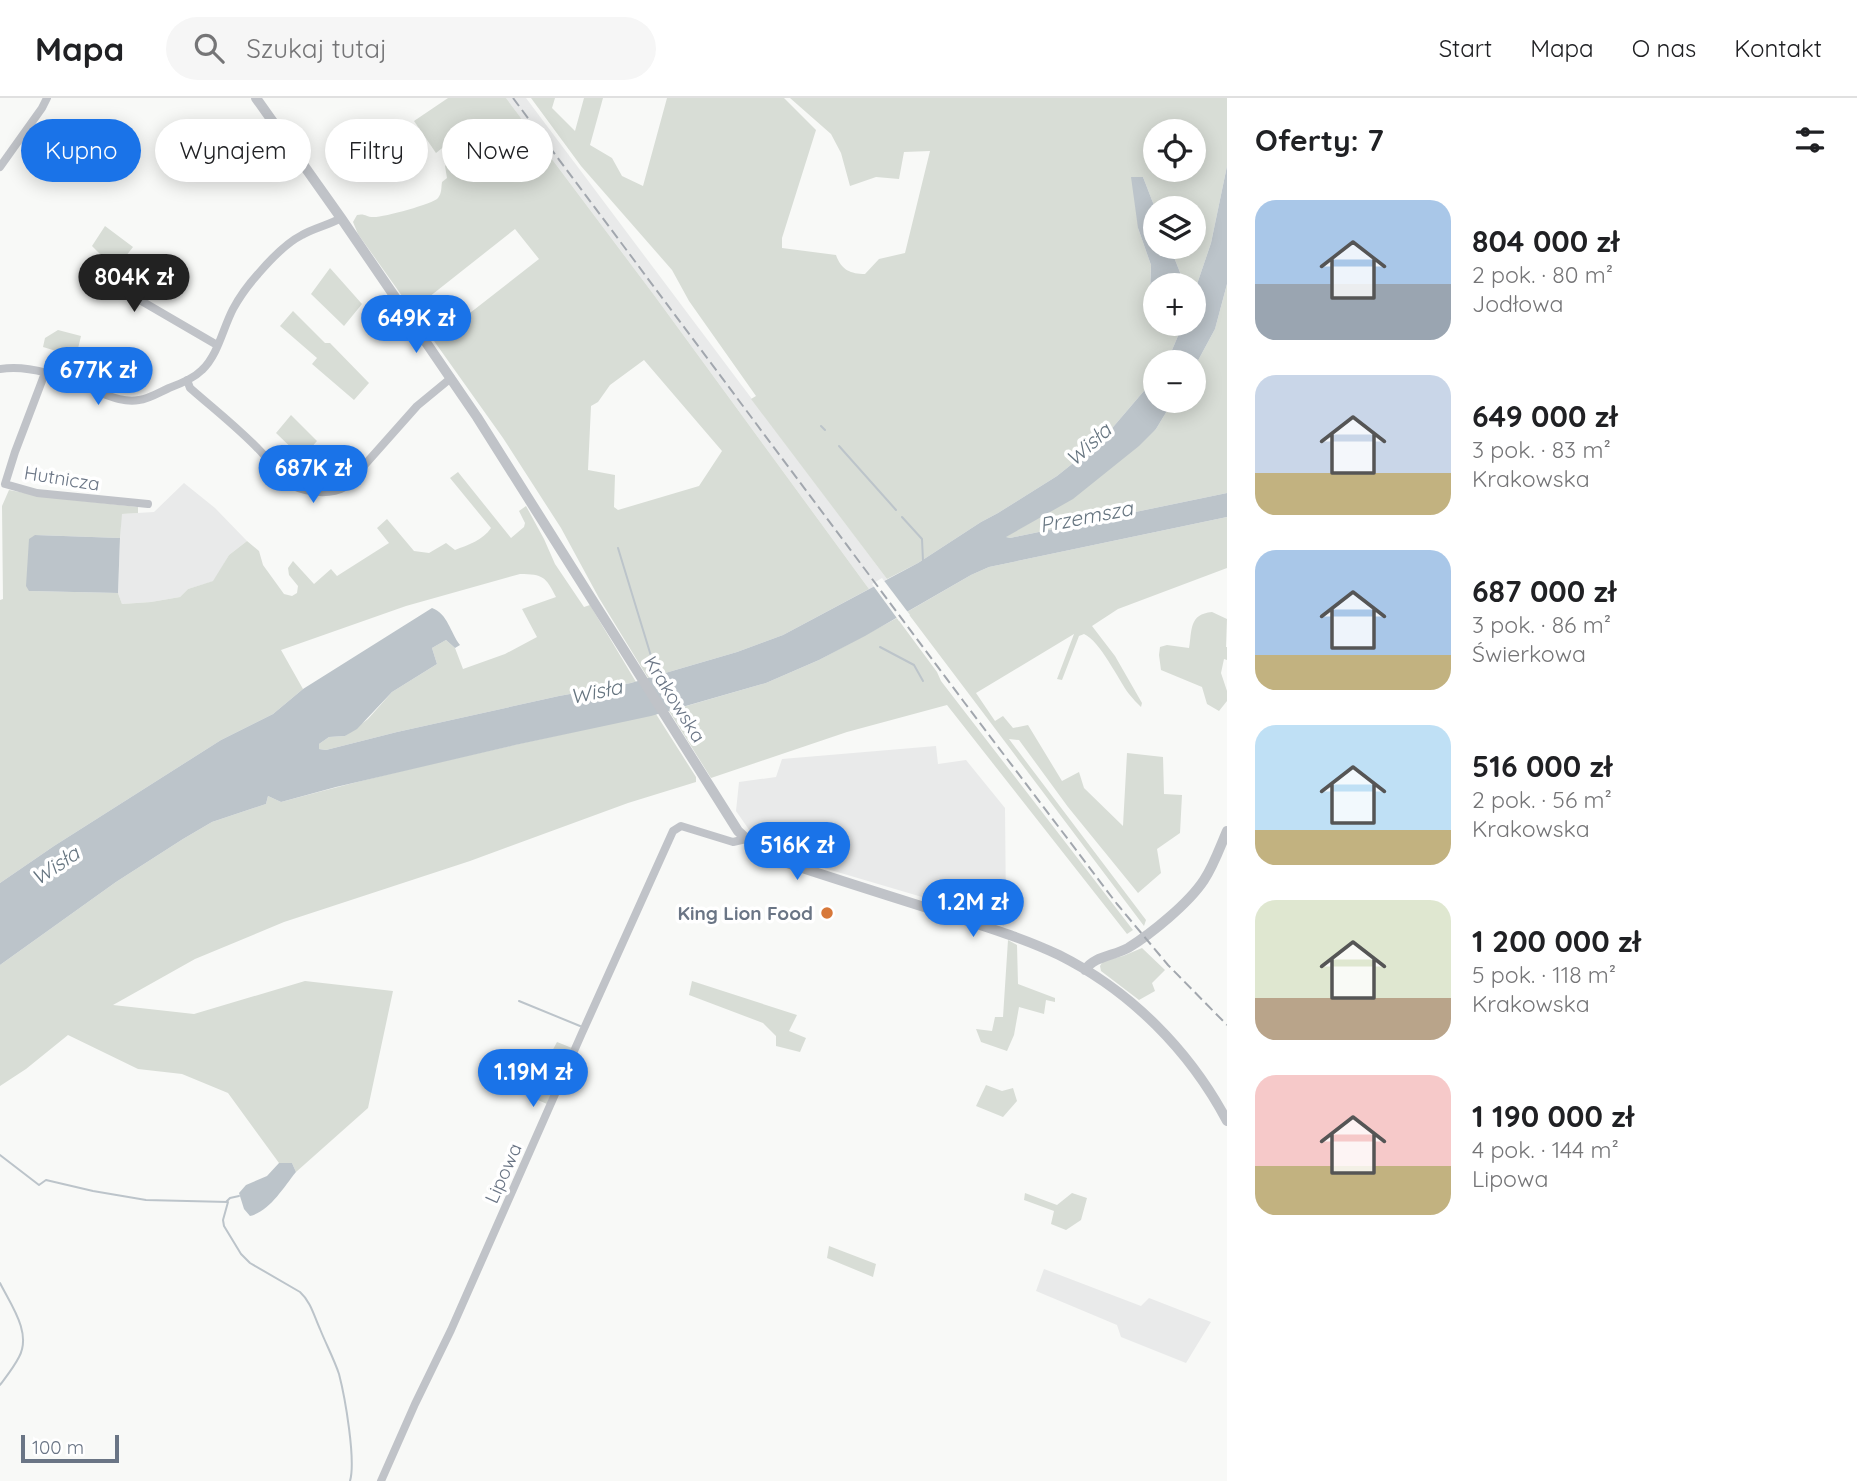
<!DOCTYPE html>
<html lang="pl">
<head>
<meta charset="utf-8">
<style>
  body { margin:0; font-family:Quicksand,sans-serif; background:#f6f6f6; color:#202124; height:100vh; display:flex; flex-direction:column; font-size:26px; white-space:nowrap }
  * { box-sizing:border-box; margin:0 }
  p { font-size:23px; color:#757577 }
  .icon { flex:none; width:38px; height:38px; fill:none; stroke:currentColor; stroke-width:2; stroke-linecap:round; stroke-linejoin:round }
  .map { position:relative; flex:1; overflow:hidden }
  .side { display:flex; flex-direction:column; background:#fff; width:630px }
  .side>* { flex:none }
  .guide { position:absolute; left:21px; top:21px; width:665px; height:63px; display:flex; gap:14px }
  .tools { position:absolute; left:1143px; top:21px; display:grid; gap:14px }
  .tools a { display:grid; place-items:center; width:63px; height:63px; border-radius:50%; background:#fff; box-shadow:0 4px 18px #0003; font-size:35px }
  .scale { position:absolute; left:21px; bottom:18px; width:98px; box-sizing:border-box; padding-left:7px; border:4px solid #6a7585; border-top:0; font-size:19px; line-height:24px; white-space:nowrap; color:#6a7585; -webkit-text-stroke:5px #fff; paint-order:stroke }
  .price { position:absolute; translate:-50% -60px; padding:0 16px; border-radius:24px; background:#1a73e8; color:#fff; font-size:23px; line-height:46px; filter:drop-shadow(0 2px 4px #0008) }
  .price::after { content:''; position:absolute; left:50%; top:42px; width:21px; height:16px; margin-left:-10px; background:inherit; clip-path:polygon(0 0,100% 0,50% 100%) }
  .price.current { background:#222; color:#fff }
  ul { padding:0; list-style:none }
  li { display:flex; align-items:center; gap:21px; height:175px; padding:0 28px }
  li span { display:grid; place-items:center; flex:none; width:196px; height:140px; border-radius:21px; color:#555 }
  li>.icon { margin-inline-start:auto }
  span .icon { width:84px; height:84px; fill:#fffc; stroke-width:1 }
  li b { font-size:30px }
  h2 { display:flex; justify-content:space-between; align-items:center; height:84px; padding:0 28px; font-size:30px }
  .pill { padding:0 24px; border-radius:32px; background:#fff; box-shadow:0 4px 18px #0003; font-size:24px; line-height:63px }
  .pill.current { background:#1a73e8; color:#fff }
  header { display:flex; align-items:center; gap:42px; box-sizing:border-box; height:98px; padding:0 35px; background:#fff; border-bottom:2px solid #e0e0e0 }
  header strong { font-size:33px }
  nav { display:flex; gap:38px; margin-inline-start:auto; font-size:24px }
  .search { width:490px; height:63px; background:#f6f6f6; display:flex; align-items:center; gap:18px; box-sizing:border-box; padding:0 24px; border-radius:38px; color:#757577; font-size:26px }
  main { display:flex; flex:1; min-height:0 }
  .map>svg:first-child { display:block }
  .built { fill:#e9eaea }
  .green { fill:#d8ddd6; fill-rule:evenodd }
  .water { fill:#bcc4ca }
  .pier { fill:#f8f9f7 }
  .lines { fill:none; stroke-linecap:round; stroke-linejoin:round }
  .stream { stroke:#bcc4ca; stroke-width:2 }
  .minor { stroke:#c0c3c8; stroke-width:8 }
  .tertiary { stroke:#c0c3c8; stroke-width:10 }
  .rail { stroke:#a2a7ae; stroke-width:2; stroke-dasharray:10 5; stroke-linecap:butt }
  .poi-dot { fill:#d77839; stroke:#fff; stroke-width:2.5 }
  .labels { text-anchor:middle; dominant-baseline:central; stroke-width:7; stroke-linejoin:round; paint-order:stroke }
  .street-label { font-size:19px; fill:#6a7585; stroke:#fff }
  .poi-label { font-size:19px; font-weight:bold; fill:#6a7585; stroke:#fff; text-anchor:end }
  .water-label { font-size:21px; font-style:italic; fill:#667580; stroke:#fff }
</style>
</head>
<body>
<header>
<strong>Mapa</strong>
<div class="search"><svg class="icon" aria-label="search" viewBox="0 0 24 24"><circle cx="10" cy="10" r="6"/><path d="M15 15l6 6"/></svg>Szukaj tutaj</div>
<nav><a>Start</a><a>Mapa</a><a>O nas</a><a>Kontakt</a></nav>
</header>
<main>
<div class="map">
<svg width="1227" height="1383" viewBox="0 0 1227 1383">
  <rect width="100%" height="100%" fill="#f8f9f7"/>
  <path class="built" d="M 506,0 L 526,0 L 887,481 L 869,491 L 654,197 Z
    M 184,385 L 215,410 L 247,443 L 229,457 L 214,483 L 188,491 L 180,499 L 151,504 L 122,506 L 118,495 L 121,416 L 154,414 Z
    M 936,648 L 938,666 L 966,662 L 1005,710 L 1006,815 L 1004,828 L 939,804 L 807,765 L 759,746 L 736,713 L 739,684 L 776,679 L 782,661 Z
    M 1044,1171 L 1141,1208 L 1149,1200 L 1211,1224 L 1186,1265 L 1121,1239 L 1117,1227 L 1036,1193 Z"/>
  <path class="green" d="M 448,0 L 506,0 L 654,197 L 869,491 L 783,537 L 737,554 L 648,580 L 599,500 L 561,430 L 503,340 L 358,136 L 353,124 L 357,117 C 365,115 366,119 373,119 C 381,120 433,106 438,100 C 442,95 441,90 442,84 L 447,80 L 445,68 L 455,59 L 446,47 L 436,55 L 414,23 ZM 515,131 L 539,161 L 452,229 L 429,199 ZM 644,262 L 722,353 L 699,388 L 618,412 L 614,409 L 615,377 L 588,372 L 591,308 L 598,304 L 610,287 Z
    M 531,0 L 555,0 L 552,10 L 575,33 L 584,0 L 603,0 L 590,47 L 612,60 L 622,78 L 643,88 L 667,0 L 784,0 L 816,32 L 782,140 L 782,150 L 836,157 C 841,172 851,176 865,176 L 879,161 L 905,155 L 930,53 L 904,54 L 899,81 L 876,79 L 850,88 L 841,55 L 831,36 L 790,0 L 1227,0 L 1227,68 L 1211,145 L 1194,195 L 1194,187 L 1180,187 L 1181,177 L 1170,149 L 1194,149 L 1194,110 L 1155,110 L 1143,79 L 1138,130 L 1151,167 L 1150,185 L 1153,224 L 1161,227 L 1183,226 L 1167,264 L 1155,264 L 1155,280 L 1102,342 L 1057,378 L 998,415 L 981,424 L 918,465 L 887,481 L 751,301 L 756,298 L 689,203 L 672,172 L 581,68 ZM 1155,33 L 1194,33 L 1194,72 L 1155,72 Z
    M 105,128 L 133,149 L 103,187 L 102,158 L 92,148 Z
    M 330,170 L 362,206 L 344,228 L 311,196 Z
    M 1227,186 L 1227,395 L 1010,440 L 1005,439 L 1038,420 L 1156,331 L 1173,303 L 1194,303 L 1194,270 L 1215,231 Z
    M 293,213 L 325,245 L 330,245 L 369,285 L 354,302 L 312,266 L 317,260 L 280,228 Z
    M 58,232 L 81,238 L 76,259 L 43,249 L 45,240 Z
    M 291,317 L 317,343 L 302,360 L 276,335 Z
    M 458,374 L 511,440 L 524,429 L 525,425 L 519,413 L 526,408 L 544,441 L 555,466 L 584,509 L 590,507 L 636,584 L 559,598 L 397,634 L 326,652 L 319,651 L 319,646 L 329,639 L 345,638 L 368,621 L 392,594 L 437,566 L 432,550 L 446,542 L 455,550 L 463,571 L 505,556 L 537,539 L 522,511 L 556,499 C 546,479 543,476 520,476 L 406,508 L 281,552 L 303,591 L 273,616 L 221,642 L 54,748 L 0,785 L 0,502 L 3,501 L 2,408 L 9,392 L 46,399 L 138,409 L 138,415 L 122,416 L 120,440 L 35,437 L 29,493 L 118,495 L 122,506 L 151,504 L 180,499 L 188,491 L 213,483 L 229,457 L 247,443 L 259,453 L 263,467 L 284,496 L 292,498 L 297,495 L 298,488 L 289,477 L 288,470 L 293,463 L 314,486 L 331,471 L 337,478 L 389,445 L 377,430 L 387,421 L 414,453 L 429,455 L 446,445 L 455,452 C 468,447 483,442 491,430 L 450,380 Z
    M 1227,419 L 1227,470 L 1118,511 L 1092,528 L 1115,558 L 1142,605 L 1141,609 C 1137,605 1133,601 1129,596 C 1118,581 1100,543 1084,536 L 1079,538 L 1062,582 L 1057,581 L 1074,536 L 976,595 L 995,623 L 1003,618 L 1013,630 L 1028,627 L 1062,683 L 1079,674 L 1084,690 L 1123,728 L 1127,655 L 1163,659 L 1164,696 L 1182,697 L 1180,735 L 1157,751 L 1161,775 L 1138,795 L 1068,709 L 1019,642 L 1009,641 L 1146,822 L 1144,828 L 907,514 L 971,477 L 989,469 Z
    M 1212,514 L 1227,521 L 1226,549 L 1227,549 L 1227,562 L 1224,561 L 1221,575 L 1227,593 L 1227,603 L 1219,613 L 1207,606 L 1202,589 L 1161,572 L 1159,557 L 1160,549 L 1167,547 L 1189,550 C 1192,532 1189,516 1212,514 Z
    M 897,520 L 937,574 L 941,583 L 1133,832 L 1127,836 L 947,607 L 847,634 L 711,680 L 669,613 L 766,585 L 819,562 Z
    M 656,616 L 696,679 L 696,684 L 628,705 L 470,763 L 284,824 L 195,861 L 113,907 L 194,916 L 305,883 L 393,893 L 368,1010 L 296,1074 L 292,1065 L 279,1065 L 228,995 L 182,976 L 138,971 L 68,937 L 26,971 L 0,988 L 0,867 L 116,784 L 183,741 L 212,724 L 266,706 L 268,698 L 281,704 C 405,670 531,643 656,616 Z
    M 1008,842 L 1017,847 L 1018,886 L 1055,900 L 1055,904 L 1046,902 L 1044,916 L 1019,909 L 1014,937 L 1007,953 L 981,944 L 976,931 L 992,933 L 995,919 L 1003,919 Z
    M 1142,850 L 1165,872 L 1152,885 L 1155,893 L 1139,902 L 1101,873 L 1100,868 L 1103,863 L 1123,858 Z
    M 692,883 L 797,917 L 789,933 L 806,940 L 800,954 L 776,948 L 776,938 L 763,925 L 689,897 Z
    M 557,944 L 572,950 L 547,1006 L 522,995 L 535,985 Z
    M 986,987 L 1002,993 L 1013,990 L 1017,1003 L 1003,1019 L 976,1008 Z
    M 1025,1095 L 1057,1107 L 1072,1095 L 1087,1100 L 1081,1122 L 1066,1132 L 1051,1126 L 1054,1113 L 1024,1102 Z
    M 829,1148 L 876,1166 L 873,1179 L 827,1160 Z"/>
  <path class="water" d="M 1227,68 L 1227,186 L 1215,231 L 1194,270 L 1194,264 L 1167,264 L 1183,226 L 1194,226 L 1194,195 L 1211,145 Z
    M 1131,79 L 1143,79 L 1155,110 L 1155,149 L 1170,149 L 1181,177 L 1180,187 L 1155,187 L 1155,225 L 1153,225 L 1149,217 L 1151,167 L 1138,130 Z
    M 1155,280 L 1155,303 L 1173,303 L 1156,331 L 1139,348 L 1073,401 L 1006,439 L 1010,440 L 1227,395 L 1227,419 L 989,469 L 971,477 L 865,538 L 819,562 L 766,585 L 651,618 L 515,647 L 336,689 L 281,704 L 268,698 L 266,706 L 212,724 L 183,741 L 116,784 L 0,867 L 0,785 L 54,748 L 221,642 L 273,616 L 303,591 L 432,510 C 448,516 450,534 460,547 L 455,550 L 446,542 L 432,550 L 437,566 L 392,594 L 357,631 L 345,638 L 329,639 L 319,646 L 319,651 L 326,652 L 397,634 L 559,598 L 631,585 L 737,554 L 783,537 L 918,465 L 981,424 L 998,415 L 1057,378 L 1102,342 Z
    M 35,437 L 120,440 L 118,495 L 29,493 L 26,488 L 29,441 Z
    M 279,1065 L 292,1065 L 296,1074 C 283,1090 270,1113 250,1118 L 244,1111 L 239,1095 L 246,1087 L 267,1078 Z"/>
  <path class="pier" d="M 882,480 L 910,517 L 899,523 L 872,486 Z"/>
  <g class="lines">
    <path class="stream" d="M 821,328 L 825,332
      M 839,348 L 896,412
      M 902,419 L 922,441 L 923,463
      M 618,450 L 651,558 L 661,577
      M 880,549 L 914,567 L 923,583
      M 519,903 L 580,928
      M 0,1057 L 39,1087 L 46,1082 L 93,1093 L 146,1102 L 228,1104 L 223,1122 L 224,1128 L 241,1156 L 250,1165 L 300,1194 C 311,1204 314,1218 320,1231 C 326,1246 334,1261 339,1276 C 345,1299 356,1362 350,1383
      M 226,1104 L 230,1100 L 239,1098
      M 0,1185 C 11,1207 32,1235 19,1259 C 14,1269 6,1279 0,1287"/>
    <path class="minor" d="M 0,69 L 42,10 L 47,0
      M 99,161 L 100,190 L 138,201 L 217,247
      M 0,271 C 32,266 64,280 93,292 C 107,297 123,305 139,302 C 149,301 160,294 169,290 C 180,286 193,281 202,272 C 218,257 223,230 233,211 C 240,198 249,186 258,176 C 270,162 286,145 302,137 C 314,130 329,127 341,120
      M 45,275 L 15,354 L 5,386 L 37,395 L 148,406
      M 187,282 L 190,290 C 215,312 241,332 263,356 C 273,367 279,381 293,388 C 308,395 331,397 345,389 L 417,308 L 451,280
      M 381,1383 L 415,1306 L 451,1232 L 582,935 L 673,733 L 681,728 L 733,744 L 746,741"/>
    <path class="tertiary" d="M 256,0 L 341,120 L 477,319 L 738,733 L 754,748 L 778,762 C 832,780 886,797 940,814 C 980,827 1021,839 1059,857 C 1131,893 1190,953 1227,1023
      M 1085,872 C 1094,858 1114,858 1128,850 C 1151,836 1189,805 1204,782 C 1214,767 1220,749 1227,733"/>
    <path class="rail" d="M 513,0 L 964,604 L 1117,806 L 1168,867 L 1227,927"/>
  </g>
  <circle class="poi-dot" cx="827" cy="815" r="7"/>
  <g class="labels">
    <g class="street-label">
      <text transform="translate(62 380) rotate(9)">Hutnicza</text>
      <text transform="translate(675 601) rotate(58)">Krakowska</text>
      <text transform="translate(503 1075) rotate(-66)">Lipowa</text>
    </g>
    <g class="poi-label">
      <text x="813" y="815">King Lion Food</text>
    </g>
    <g class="water-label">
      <text transform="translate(1088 346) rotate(-42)">Wisła</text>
      <text transform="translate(1086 418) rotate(-11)">Przemsza</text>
      <text transform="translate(596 593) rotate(-12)">Wisła</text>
      <text transform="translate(55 767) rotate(-34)">Wisła</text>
    </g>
  </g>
</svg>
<div class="tools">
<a><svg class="icon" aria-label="locate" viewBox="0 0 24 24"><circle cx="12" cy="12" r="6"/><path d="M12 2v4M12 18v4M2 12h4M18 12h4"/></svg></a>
<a><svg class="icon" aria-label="layers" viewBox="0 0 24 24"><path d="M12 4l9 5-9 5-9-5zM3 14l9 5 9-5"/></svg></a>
<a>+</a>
<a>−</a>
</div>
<div class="scale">100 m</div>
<b class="price current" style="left:134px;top:216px">804K zł</b>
<b class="price" style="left:416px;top:257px">649K zł</b>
<b class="price" style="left:98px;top:309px">677K zł</b>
<b class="price" style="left:313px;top:407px">687K zł</b>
<b class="price" style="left:797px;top:784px">516K zł</b>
<b class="price" style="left:973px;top:841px">1.2M zł</b>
<b class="price" style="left:533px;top:1011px">1.19M zł</b>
<div class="guide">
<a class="pill current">Kupno</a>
<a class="pill">Wynajem</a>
<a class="pill">Filtry</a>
<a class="pill">Nowe</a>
</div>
</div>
<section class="side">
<h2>Oferty: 7<svg class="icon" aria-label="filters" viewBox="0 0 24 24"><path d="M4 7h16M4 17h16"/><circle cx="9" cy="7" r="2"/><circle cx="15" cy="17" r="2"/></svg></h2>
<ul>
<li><span style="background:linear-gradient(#a9c7e8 60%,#9aa5b1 0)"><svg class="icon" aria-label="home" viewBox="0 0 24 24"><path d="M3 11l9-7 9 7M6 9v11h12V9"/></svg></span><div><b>804 000 zł</b><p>2 pok. · 80 m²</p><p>Jodłowa</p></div></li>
<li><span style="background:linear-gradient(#c9d6e8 70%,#c2b280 0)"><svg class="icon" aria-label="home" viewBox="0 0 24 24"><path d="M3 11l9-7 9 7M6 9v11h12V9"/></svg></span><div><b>649 000 zł</b><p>3 pok. · 83 m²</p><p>Krakowska</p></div></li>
<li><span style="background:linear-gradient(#a9c7e8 75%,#c2b280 0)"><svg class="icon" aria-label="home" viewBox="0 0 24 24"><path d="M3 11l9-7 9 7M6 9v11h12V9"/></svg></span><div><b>687 000 zł</b><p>3 pok. · 86 m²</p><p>Świerkowa</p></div></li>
<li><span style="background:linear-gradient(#bfe0f5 75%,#c2b280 0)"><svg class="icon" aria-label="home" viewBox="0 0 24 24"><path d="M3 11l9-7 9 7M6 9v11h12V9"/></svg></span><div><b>516 000 zł</b><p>2 pok. · 56 m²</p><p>Krakowska</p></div></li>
<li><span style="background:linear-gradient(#dfe7d0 70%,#b9a48a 0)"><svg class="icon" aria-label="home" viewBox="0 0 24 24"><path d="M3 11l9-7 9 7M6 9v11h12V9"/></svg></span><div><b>1 200 000 zł</b><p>5 pok. · 118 m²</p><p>Krakowska</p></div></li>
<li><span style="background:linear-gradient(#f6c9c9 65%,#c2b280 0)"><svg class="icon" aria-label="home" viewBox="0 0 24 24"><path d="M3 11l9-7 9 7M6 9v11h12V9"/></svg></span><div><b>1 190 000 zł</b><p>4 pok. · 144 m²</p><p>Lipowa</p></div></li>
</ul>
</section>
</main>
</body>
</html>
